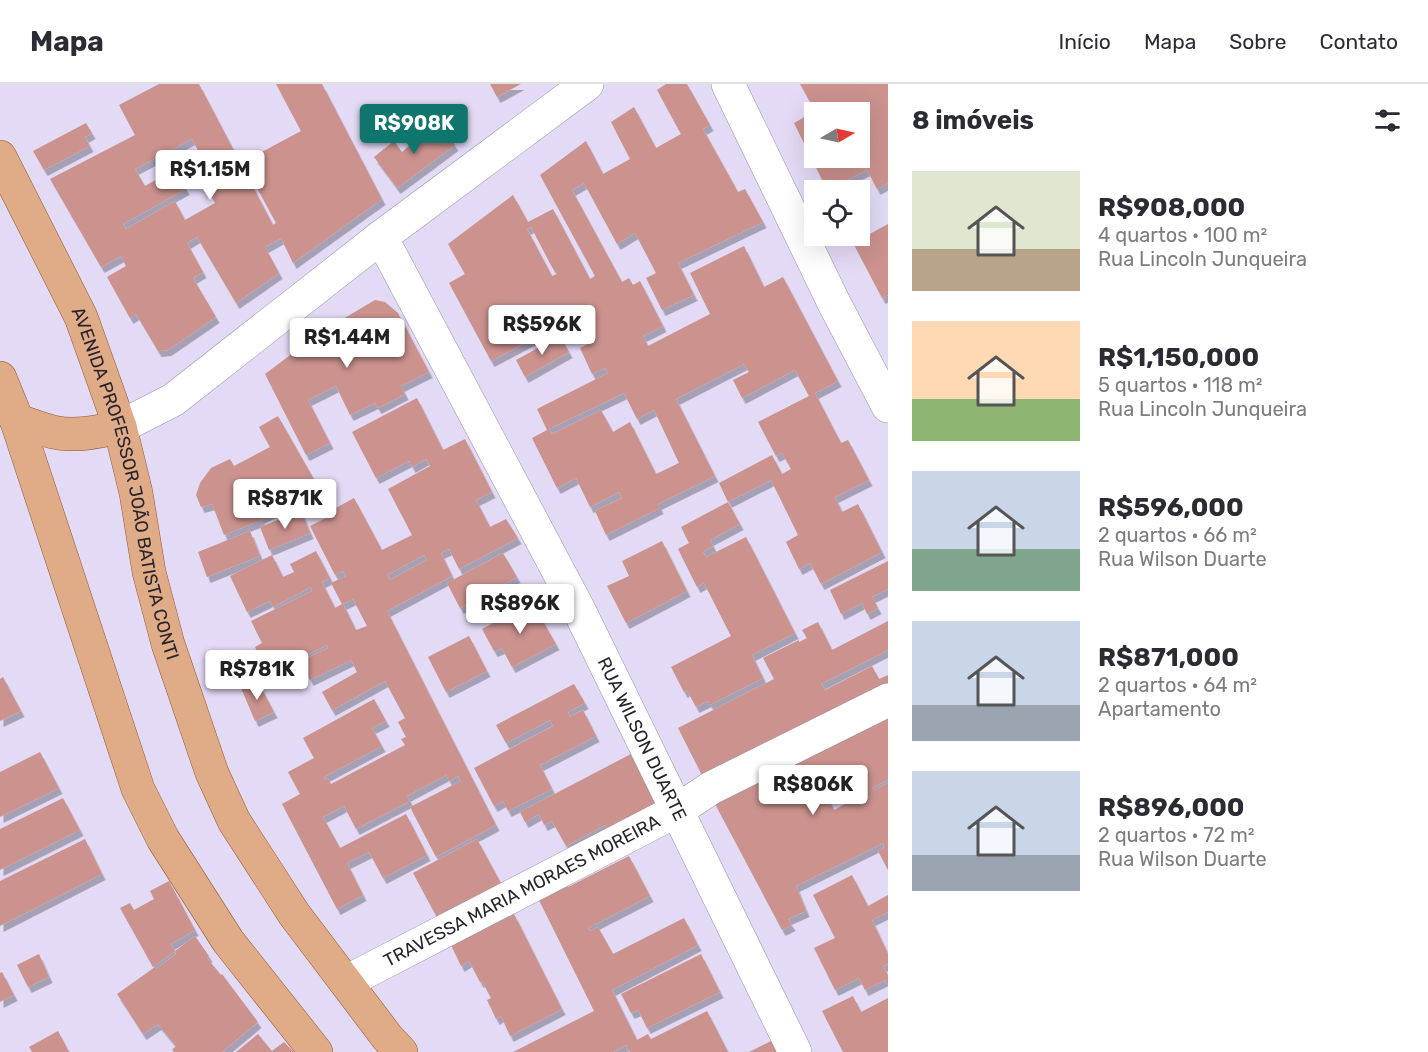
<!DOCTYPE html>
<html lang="pt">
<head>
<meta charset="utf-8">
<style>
  body { margin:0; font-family:Rubik,sans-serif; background:#f2f2f3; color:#2b2b33; height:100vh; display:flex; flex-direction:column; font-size:22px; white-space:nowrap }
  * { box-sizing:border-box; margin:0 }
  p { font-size:20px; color:#7c7c81 }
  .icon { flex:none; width:33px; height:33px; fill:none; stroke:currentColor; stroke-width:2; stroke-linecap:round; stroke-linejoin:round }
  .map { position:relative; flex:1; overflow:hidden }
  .side { display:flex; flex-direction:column; background:#fff; width:540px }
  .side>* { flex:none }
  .needle { width:39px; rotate:81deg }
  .buttons { position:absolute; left:804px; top:18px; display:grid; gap:12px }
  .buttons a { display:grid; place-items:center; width:66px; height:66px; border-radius:0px; background:#fff; box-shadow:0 6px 24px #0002; font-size:30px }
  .price { position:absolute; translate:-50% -51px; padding:0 14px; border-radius:6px; background:#fff; color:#222; font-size:20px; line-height:39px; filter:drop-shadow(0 2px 3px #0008) }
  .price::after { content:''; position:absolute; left:50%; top:36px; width:18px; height:14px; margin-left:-9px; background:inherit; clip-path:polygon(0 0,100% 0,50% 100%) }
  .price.selected { background:#0f766e; color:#fff }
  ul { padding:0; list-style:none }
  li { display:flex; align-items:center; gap:18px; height:150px; padding:0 24px }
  li span { display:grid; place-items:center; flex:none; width:168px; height:120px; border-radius:0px; color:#555 }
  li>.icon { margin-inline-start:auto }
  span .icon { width:72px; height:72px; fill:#fffc; stroke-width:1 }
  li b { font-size:26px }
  h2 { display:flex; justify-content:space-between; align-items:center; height:72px; padding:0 24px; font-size:26px }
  header { display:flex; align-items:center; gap:36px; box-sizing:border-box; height:84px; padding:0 30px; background:#fff; border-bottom:2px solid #e1e1e2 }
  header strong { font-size:28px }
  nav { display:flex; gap:33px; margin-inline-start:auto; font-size:21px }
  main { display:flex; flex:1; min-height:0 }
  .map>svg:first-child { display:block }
  .building { fill:#cb928e; fill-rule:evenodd; filter:url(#shadow) }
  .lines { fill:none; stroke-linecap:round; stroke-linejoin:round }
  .minor-casing { stroke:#9a92ab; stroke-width:34 }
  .major-casing { stroke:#925734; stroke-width:34 }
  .minor { stroke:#fff; stroke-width:33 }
  .major { stroke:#e0ab87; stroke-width:33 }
  .labels { text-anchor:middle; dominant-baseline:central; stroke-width:6; stroke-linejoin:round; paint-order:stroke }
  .street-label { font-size:18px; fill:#27242d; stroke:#efe9fe }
</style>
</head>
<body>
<header>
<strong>Mapa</strong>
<nav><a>Início</a><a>Mapa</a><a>Sobre</a><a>Contato</a></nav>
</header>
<main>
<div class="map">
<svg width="888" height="968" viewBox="0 0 888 968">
  <defs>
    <filter id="shadow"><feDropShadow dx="3.5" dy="6" stdDeviation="0" flood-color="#0004"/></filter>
  </defs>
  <rect width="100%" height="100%" fill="#e3daf5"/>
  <path class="building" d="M 159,0 L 199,0 L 273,141 L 276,139 L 243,78 L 301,47 L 276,0 L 322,0 L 382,115 L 293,179 L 281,154 L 265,163 L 279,189 L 236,219 L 197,153 L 187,159 L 203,188 L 193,194 L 216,233 L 168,266 L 158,267 L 136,230 L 130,234 L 107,193 L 126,182 L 121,172 L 101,183 L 50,95 L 135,51 L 119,21 ZM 192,55 L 211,91 L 202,95 L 215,119 L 185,136 L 175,117 L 126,145 L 123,140 L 186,105 L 175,85 L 145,102 L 135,85 Z
    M 490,0 L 521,0 L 497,13 Z
    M 666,0 L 687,0 L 710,41 L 703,45 L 738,108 L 745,105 L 763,138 L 678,179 L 694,211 L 662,226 L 646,194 L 656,189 L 635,149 L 617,160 L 584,99 L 572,106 L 622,198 L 629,194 L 633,201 L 640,197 L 663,242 L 643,252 L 648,262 L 710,230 L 690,189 L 744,162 L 764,203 L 783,193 L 838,297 L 815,309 L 841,359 L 848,356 L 869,396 L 835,413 L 842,428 L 858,420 L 882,468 L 821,500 L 810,479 L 799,485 L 786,458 L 798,451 L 771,396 L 728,418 L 740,440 L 710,456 L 713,462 L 703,468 L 706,473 L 746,453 L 795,549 L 752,571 L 763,594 L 710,621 L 708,617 L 696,623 L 687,606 L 684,608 L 671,583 L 731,552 L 704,499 L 697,503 L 678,465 L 689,459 L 681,443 L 728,418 L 719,399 L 772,371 L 782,390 L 791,385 L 782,369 L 776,372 L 758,338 L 809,312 L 795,286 L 742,314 L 733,296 L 749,288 L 744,280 L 676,315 L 715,392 L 658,420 L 660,424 L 606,451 L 595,427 L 622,414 L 619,408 L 590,423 L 576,394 L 557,404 L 532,354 L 547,346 L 537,325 L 608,289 L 605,284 L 592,290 L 580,264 L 592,258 L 578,231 L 491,277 L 449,199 L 465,190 L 448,160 L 513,111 L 528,138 L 553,125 L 590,195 L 595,192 L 540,91 L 586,57 L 603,90 L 630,75 L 611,38 L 634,23 L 656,64 L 681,50 L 657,6 ZM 531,143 L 552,183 L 557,190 L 552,192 L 527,145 ZM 624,309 L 637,335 L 654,326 L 679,379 L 656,390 L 630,338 L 613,348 L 601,326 L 552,350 L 549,345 Z
    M 800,0 L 888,0 L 888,99 L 877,105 L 867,86 L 827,106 L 794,39 L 815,27 ZM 814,28 L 860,28 L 860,74 L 814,74 Z
    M 438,37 L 455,61 L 397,104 L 374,73 L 394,57 L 402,68 Z
    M 86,39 L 92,49 L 85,53 L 90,62 L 44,86 L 33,67 Z
    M 888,140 L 888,211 L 882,214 L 853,159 Z
    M 375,216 L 385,218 L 398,229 L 429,288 L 401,302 L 405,310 L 378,324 L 375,319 L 350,331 L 336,302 L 308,316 L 330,359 L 306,371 L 265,290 L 321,248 Z
    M 560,252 L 569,268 L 525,293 L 516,276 Z
    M 417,314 L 443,366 L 465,355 L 492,408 L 476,416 L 490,443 L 506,435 L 518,454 L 459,485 L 449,465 L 441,469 L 452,492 L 387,527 L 496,741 L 436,773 L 410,723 L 461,697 L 458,692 L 449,697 L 446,691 L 407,712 L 410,717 L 356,745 L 344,722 L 323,733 L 340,764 L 406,730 L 427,771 L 383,794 L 369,768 L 347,779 L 363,811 L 337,825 L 282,720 L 300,710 L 288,688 L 314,674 L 303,654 L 374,615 L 386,637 L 372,644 L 382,662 L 324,693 L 325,696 L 328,694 L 331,700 L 405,661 L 401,655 L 406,653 L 398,638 L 405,634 L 385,597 L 332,626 L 322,608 L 357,588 L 351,576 L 310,596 L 301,577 L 328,564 L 327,561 L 268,590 L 255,563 L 262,559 L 251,537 L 312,507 L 311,503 L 273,523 L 270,517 L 247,528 L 230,492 L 272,471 L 283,493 L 294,488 L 290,480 L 316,467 L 330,494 L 322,498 L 335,524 L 342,520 L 331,499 L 346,492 L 343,487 L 335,491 L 310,442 L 336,429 L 334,425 L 354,414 L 382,466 L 412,451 L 388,405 L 430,382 L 426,375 L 412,383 L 409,377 L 376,394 L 352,348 ZM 424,471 L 427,476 L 390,496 L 387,491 ZM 353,515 L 367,542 L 356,546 L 343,520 Z
    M 278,332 L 319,404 L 261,434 L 262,436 L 224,451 L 212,420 L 201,423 L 196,411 L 200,399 L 211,384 L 230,375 L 234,382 L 270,363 L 259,343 Z
    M 301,427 L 310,449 L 269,466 L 260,443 Z
    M 250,447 L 260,472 L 207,493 L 198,468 Z
    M 662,457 L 687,507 L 626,539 L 607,502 L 629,492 L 622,477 Z
    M 503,469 L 517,493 L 460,524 L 447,499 Z
    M 888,477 L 888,505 L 872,513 L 878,524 L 867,530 L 862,519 L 841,530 L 830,506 Z
    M 532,518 L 556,560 L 512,583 L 502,564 L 494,567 L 482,545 Z
    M 888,537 L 888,566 L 821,600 L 825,606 L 872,582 L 879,595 L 888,591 L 888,604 L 705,697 L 678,644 L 774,595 L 763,574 L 799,556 L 799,558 L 807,554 L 802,546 L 818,538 L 832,566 Z
    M 469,552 L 487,587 L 446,608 L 428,573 Z
    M 3,593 L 21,627 L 0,637 L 0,595 Z
    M 257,596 L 274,628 L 255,637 L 241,604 Z
    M 574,600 L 585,619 L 568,628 L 570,633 L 583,626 L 596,652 L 540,681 L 552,705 L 508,727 L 503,717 L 494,722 L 474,684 L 553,642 L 550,636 L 506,659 L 496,641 Z
    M 888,631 L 888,696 L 872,704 L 874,706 L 888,699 L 888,786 L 878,767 L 884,764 L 883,759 L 796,802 L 806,827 L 788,835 L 792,841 L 782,846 L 714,718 ZM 838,696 L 849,718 L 834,726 L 823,704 Z
    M 40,668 L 59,704 L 0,733 L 0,688 Z
    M 631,670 L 658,721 L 608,747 L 605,741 L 566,762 L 552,737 L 544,741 L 539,730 L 525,738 L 520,728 Z
    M 63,714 L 80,746 L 0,786 L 0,745 Z
    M 85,755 L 102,790 L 0,842 L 0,797 Z
    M 477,755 L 503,803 L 439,837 L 413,789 Z
    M 629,772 L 650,812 L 588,844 L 590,847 L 598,843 L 613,870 L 684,834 L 698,861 L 612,906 L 637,956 L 648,950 L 651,955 L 707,927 L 728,968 L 630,968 L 626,961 L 613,968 L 513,968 L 594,927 L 537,812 L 565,798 L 568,803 Z
    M 852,791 L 868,822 L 888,811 L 888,828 L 872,836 L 888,870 L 888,880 L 883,882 L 888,891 L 888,901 L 885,896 L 865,906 L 859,894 L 835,906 L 814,864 L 835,854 L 813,811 Z
    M 169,797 L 195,846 L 171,860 L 175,867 L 153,883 L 120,824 L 130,819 L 134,826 L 154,815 L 150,807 Z
    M 514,830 L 562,925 L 510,952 L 501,932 L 496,935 L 487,916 L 491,914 L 482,897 L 480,898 L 469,877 L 461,882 L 451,861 Z
    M 195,852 L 209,872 L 207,874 L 221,891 L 222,890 L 258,938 L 222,968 L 174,968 L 172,966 L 176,962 L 158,940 L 143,950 L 117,910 L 155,883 L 156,885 L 176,870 L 175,867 Z
    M 39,870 L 49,893 L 28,903 L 17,881 Z
    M 701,870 L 720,908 L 647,944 L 638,926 L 631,929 L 621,910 Z
    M 2,888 L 14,911 L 0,918 L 0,889 Z
    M 853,912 L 861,928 L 888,914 L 888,968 L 843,968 L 822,927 Z
    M 58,947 L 69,968 L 32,968 L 29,963 Z
    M 258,950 L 272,967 L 284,958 L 294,968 L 236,968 Z
    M 773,956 L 779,968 L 749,968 Z"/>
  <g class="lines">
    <g class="minor-casing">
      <g id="minor">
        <path d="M 728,0 L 834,219 L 888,322"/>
        <path id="s1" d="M 381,153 L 579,526 L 795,968"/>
        <path d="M 120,343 L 173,316 L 381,153 L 587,0"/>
        <path id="s2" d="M 346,898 L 678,726 L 711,704 L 888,616"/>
      </g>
    </g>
    <g class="major-casing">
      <g id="major">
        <path id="s3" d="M 0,73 L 81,233 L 107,306 L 120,343 L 136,409 L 149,488 L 168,560 L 212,689 L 234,737 L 294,830 L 387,953 L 401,968"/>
        <path d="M 0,294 L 13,326 L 138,705 L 163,755 L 228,857 L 316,968"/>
        <path d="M 16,336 C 28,340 41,345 53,348 C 75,353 98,348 120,343"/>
      </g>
    </g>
    <use href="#minor" class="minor"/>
    <use href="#major" class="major"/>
  </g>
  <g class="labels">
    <g class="street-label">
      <text stroke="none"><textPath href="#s3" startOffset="352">AVENIDA PROFESSOR JOÃO BATISTA CONTI</textPath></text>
      <text stroke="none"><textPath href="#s1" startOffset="566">RUA WILSON DUARTE</textPath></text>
      <text stroke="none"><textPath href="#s2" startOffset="198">TRAVESSA MARIA MORAES MOREIRA</textPath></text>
    </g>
  </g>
</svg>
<div class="buttons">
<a><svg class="needle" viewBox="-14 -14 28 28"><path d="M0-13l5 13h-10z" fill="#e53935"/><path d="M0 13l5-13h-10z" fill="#7c7c81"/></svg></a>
<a><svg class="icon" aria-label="locate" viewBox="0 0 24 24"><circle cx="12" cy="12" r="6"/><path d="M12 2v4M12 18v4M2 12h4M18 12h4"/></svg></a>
</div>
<b class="price selected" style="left:414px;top:71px">R$908K</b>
<b class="price" style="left:210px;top:117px">R$1.15M</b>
<b class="price" style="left:542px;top:272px">R$596K</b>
<b class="price" style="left:347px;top:285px">R$1.44M</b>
<b class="price" style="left:285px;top:446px">R$871K</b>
<b class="price" style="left:520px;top:551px">R$896K</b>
<b class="price" style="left:257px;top:617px">R$781K</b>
<b class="price" style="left:813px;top:732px">R$806K</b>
</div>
<section class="side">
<h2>8 imóveis<svg class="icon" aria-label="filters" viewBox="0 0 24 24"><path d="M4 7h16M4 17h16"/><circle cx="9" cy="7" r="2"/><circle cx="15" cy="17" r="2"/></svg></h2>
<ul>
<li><span style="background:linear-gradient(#dfe7d0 65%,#b9a48a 0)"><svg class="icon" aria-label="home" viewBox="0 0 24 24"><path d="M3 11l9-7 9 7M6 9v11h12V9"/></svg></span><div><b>R$908,000</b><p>4 quartos · 100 m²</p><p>Rua Lincoln Junqueira</p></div></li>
<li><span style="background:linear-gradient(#ffd9b3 65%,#8fb573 0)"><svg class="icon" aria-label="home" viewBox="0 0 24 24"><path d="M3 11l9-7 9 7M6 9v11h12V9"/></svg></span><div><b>R$1,150,000</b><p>5 quartos · 118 m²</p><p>Rua Lincoln Junqueira</p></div></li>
<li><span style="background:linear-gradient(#c9d6e8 65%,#7fa58c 0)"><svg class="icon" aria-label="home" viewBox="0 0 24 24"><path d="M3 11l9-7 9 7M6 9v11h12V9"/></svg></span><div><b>R$596,000</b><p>2 quartos · 66 m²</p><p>Rua Wilson Duarte</p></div></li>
<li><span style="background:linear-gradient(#c9d6e8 70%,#9aa5b1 0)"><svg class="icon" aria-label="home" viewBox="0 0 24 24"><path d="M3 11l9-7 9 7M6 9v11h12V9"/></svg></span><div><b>R$871,000</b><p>2 quartos · 64 m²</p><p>Apartamento</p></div></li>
<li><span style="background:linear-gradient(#c9d6e8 70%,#9aa5b1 0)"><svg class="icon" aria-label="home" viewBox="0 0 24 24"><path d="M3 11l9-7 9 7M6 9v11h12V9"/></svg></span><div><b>R$896,000</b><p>2 quartos · 72 m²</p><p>Rua Wilson Duarte</p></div></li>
</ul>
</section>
</main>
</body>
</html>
